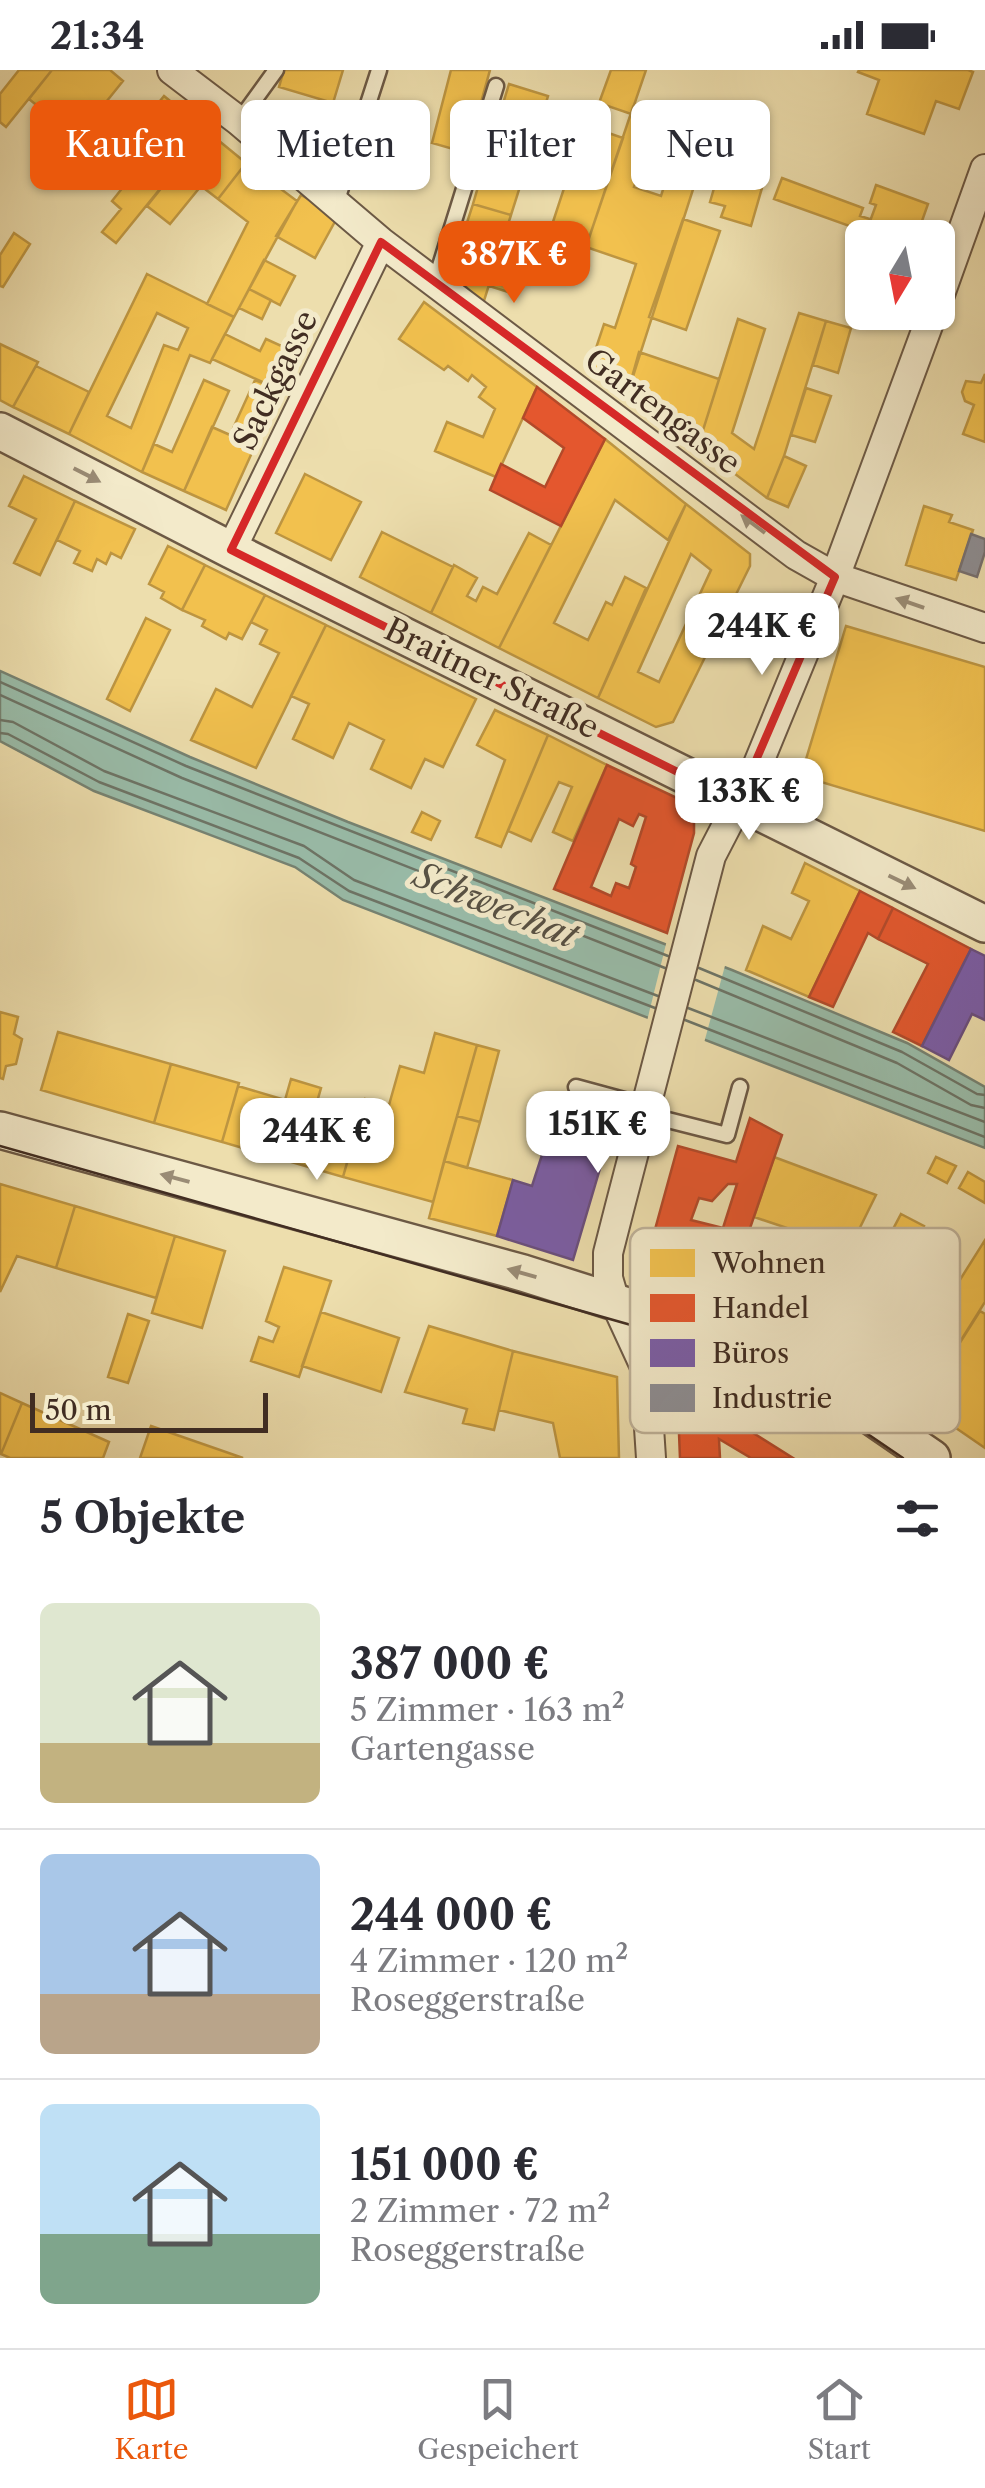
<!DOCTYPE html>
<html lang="de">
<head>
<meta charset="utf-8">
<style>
  body { margin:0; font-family:"Libre Caslon Text",serif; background:#f2f2f3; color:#2b2b33; height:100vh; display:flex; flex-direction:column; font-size:38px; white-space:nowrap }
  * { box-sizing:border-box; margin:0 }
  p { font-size:32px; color:#7c7c81 }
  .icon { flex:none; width:55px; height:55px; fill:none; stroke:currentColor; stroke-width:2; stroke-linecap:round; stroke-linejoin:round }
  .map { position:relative; height:1388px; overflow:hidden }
  .panel { display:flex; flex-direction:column; background:#fff; flex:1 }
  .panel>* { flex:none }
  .hud { position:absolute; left:30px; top:30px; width:925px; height:90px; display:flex; gap:20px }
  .needle { width:65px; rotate:190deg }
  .buttons { position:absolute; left:845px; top:150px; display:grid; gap:20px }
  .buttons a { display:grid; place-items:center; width:110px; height:110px; border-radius:15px; background:#fff; box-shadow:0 2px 8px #0004; font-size:50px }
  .scale { position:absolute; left:30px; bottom:25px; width:238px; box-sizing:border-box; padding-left:10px; border:5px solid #412d22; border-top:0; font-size:28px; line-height:35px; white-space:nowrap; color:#412d22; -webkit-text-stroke:8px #f3eaca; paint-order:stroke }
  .price { position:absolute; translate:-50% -85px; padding:0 22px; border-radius:20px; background:#fff; color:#222; font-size:32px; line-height:65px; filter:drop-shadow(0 2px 5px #0008) }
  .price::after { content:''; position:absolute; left:50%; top:60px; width:30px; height:22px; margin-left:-15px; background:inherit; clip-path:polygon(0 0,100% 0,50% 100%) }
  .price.current { background:#ea580c; color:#fff }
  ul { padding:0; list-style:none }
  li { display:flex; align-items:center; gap:30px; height:250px; padding:0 40px }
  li+li { border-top:2px solid #e1e1e2 }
  li span { display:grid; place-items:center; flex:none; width:280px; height:200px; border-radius:15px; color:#555 }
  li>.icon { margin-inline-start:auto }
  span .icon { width:120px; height:120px; fill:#fffc; stroke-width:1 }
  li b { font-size:42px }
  h2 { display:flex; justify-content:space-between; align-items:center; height:120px; padding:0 40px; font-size:42px }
  .tag { padding:0 35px; border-radius:15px; background:#fff; box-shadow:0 2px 8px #0004; font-size:35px; line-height:90px }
  .tag.current { background:#ea580c; color:#fff }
  .status { display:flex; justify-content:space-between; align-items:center; height:70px; padding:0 50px; background:#fff; direction:ltr }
  .status svg { height:28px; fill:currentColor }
  .dock { display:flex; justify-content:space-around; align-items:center; height:140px; border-top:2px solid #e1e1e2; background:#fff; font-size:28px; color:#7c7c81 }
  .dock a { display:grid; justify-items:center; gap:5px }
  .dock .current { color:#ea580c }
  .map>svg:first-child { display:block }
  .water { fill:#99bca9; stroke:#768373; stroke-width:2.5 }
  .pier { fill:#eddead }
  .homes { fill:#f2c14e; stroke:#bd9541; stroke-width:2.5; fill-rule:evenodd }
  .shops { fill:#e4572e; stroke:#b34a2a; stroke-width:2.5; fill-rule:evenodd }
  .offices { fill:#7b5ea7; stroke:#6a4f7f; stroke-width:2.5 }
  .industry { fill:#8d8d92; stroke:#767070; stroke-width:2.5 }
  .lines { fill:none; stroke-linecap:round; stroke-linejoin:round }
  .shore { stroke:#6d7466; stroke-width:2.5 }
  .service-casing { stroke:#6c5945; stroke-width:19 }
  .minor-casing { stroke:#6c5945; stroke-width:32 }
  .tertiary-casing { stroke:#6c5945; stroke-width:40 }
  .service { stroke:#f3eaca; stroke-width:14 }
  .minor { stroke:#f3eaca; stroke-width:28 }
  .tertiary { stroke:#f3eaca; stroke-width:35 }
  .tram { stroke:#412d22; stroke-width:2.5 }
  .oneway { fill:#9a8c76 }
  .marked { fill:none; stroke:#d62828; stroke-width:8; stroke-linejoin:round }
  .labels { text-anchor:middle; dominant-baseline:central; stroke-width:10; stroke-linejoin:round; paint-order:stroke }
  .street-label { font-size:32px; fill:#412d22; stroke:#f3eaca }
  .water-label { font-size:35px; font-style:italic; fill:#575144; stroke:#f3eaca }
  .key { fill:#f3eaca; stroke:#beb198; stroke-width:2.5 }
  .key-label { font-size:28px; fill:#412d22 }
</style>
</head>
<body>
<div class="status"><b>21:34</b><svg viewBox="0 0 49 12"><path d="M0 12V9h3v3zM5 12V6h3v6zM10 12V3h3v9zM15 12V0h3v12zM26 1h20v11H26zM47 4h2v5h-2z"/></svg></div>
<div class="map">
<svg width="985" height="1388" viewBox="0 0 985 1388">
  <rect width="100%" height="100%" fill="#eddead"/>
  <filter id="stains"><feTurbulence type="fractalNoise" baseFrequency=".002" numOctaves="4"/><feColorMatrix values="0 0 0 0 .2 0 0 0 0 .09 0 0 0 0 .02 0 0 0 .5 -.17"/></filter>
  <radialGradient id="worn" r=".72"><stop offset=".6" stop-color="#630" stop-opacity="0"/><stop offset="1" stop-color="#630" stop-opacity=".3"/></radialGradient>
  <path class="water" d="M 0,601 L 190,687 L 348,752 L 732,900 L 907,973 L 985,1017 L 985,1078 L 343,830 L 295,797 L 94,721 L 0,671 Z"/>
  <path class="pier" d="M 667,870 L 726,892 L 704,973 L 647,951 Z"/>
  <path class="homes" d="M 19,0 L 52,0 L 6,57 L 0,52 L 0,24 Z
    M 52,0 L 110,0 L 123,11 L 77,68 L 29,29 Z
    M 284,0 L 343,0 L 333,33 L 279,17 Z
    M 451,0 L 490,0 L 467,83 L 432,73 Z
    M 611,0 L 646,0 L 631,44 L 599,33 Z
    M 859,0 L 968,0 L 973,2 L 959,39 L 936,31 L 924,64 L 867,44 L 879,10 L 858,2 Z
    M 509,14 L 548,26 L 530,85 L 491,73 Z
    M 164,26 L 207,61 L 116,173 L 102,162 L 121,139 L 112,131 L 144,91 L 133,81 L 142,70 L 134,63 Z
    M 633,37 L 658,45 L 634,117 L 661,126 L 670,98 L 697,107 L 627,325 L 590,296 L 604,254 L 615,258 L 636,194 L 586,177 Z
    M 594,58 L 623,68 L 586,177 L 549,164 L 570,100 L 579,103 Z
    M 207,61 L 246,93 L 218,129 L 201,116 L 170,154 L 147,136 Z
    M 491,73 L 530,85 L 511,145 L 473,134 Z
    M 724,84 L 768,97 L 751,156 L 721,147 L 725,136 L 710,132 Z
    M 246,93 L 297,131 L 234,247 L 207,234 L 248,152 L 218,129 Z
    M 782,108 L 863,138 L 860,146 L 870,149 L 866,162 L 774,129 Z
    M 876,115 L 928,134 L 916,168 L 880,168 L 866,162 L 876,135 L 870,133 Z
    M 301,125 L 338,146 L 315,188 L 276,166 Z
    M 473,134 L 511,145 L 483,234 L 451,202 Z
    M 683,149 L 720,161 L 686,260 L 649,247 Z
    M 14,163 L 30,174 L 3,217 L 0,216 L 0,185 Z
    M 504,170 L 523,176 L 508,222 L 489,216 Z
    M 264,190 L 295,206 L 280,235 L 249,219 Z
    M 147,204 L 234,247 L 210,293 L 190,285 L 142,402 L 69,364 ZM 157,243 L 188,258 L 178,280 L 164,275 L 131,358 L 107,346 Z
    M 249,219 L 271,230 L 262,249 L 239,238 Z
    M 424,232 L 537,317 L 496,407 L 435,381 L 447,352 L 483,367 L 495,339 L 479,327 L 486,317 L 472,305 L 468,311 L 448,296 L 444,300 L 399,269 Z
    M 799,243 L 826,251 L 784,386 L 767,428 L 698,376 L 738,249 L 765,259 L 732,363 L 754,379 Z
    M 826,251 L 851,258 L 838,303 L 813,295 Z
    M 225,264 L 260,281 L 266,269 L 297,283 L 280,320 L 212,289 Z
    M 0,274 L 38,292 L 13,337 L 0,330 Z
    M 639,282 L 719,309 L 698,376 L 627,325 Z
    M 36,296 L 89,322 L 69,364 L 13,337 Z
    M 985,304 L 985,372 L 963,364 L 974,335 L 965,331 L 962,322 L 966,311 L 981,313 Z
    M 204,310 L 229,321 L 184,421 L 142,402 L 154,374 L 172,382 Z
    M 255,310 L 280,320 L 255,376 L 230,365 Z
    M 806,318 L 831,326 L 815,372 L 791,365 Z
    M 212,357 L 255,376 L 226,440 L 184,421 Z
    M 605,369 L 686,434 L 668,470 L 615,430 L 554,553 L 588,570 L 606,532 L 612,535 L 625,507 L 646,518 L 598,628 L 499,578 Z
    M 784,386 L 806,396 L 788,437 L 767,428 Z
    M 305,404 L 361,432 L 331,490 L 276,463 Z
    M 24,406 L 75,431 L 40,505 L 14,493 L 36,449 L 9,436 Z
    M 75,431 L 135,459 L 121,488 L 111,483 L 106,494 L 97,489 L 92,501 L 74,493 L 80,481 L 57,470 Z
    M 686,434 L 750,484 L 750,496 L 673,652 L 656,657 L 598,628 ZM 691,484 L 711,500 L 659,612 L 638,602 Z
    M 924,436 L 952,445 L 949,452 L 973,460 L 956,510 L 906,495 Z
    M 382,462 L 453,497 L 431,543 L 360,507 Z
    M 529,463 L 551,475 L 499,578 L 431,543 L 454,495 L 477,508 L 467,526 L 476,531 L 483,517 L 497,524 Z
    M 168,476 L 205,495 L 182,540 L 161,528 L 164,522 L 149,514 Z
    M 205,495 L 265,525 L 242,569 L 229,563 L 226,569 L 202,556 L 205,550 L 182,540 Z
    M 265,525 L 326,555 L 256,698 L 191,670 L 216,619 L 252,637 L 279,583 L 260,574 L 267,560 L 251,552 Z
    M 146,548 L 170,560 L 130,641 L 107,629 Z
    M 326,555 L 476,629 L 443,697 L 425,689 L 411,718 L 371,699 L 384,670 L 349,653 L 333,688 L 293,669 L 309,634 L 291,626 Z
    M 846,556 L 985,597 L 985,761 L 801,706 Z
    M 495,640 L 548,665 L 501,777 L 476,767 L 505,690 L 477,675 Z
    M 548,665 L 607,695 L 573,771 L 553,762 L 572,717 L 559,712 L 531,771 L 508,761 Z
    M 422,742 L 440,751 L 431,770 L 412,762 Z
    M 805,793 L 860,821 L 809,927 L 746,900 L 763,856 L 791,869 L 809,831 L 792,823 Z
    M 0,942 L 18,947 L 14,964 L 22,969 L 16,994 L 6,996 L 3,1009 L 0,1008 Z
    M 58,962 L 171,994 L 154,1053 L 41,1020 Z
    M 435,963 L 477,975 L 433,1132 L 343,1107 L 365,1029 L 389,1035 L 400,996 L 424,1003 Z
    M 477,975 L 499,981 L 480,1052 L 457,1046 Z
    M 171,994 L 239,1013 L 222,1072 L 154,1053 Z
    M 291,1009 L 321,1018 L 315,1039 L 359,1051 L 343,1107 L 222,1072 L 238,1016 L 285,1030 Z
    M 457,1046 L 480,1052 L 467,1098 L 444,1091 Z
    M 774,1087 L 876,1125 L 809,1261 L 725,1231 L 744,1175 L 815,1195 L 823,1170 L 754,1147 Z
    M 936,1087 L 956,1096 L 947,1113 L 928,1103 Z
    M 444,1091 L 513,1110 L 497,1166 L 429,1148 Z
    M 968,1102 L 985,1112 L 985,1133 L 959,1118 Z
    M 0,1114 L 75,1136 L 56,1198 L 17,1186 L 0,1222 Z
    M 75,1136 L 175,1166 L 156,1228 L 56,1198 Z
    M 901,1144 L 924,1156 L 854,1286 L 809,1261 L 840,1198 L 864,1214 L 879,1185 L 875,1176 L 883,1160 L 893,1159 Z
    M 175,1166 L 225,1181 L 202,1258 L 152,1243 Z
    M 985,1170 L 985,1232 L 921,1334 L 854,1286 L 880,1237 L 924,1267 Z
    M 284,1197 L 331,1211 L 299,1307 L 251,1291 L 259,1267 L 273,1272 L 279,1257 L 266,1251 Z
    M 980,1241 L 985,1244 L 985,1378 L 921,1334 Z
    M 321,1242 L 399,1268 L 381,1322 L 302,1296 Z
    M 128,1244 L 149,1251 L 128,1313 L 108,1307 Z
    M 429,1256 L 513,1281 L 494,1360 L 463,1353 L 467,1339 L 405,1322 Z
    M 513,1281 L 617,1307 L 619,1388 L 560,1388 L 553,1353 L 499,1340 Z
    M 0,1323 L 22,1333 L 1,1384 L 0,1384 Z
    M 22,1333 L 109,1372 L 103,1388 L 10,1388 L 1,1384 Z
    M 151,1356 L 243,1388 L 140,1388 Z"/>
  <path class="shops" d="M 537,317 L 605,369 L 561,456 L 490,420 L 501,394 L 545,417 L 564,378 L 523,348 Z
    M 607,695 L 694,736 L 694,763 L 667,863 L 554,819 ZM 639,744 L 646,747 L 631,794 L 636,797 L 629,818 L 616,813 L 611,826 L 591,817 L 619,749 L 633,756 Z
    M 860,821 L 893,838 L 878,869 L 868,863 L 833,937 L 809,927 Z
    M 893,838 L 971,879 L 922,976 L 893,962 L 928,894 L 878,869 Z
    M 750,1048 L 782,1065 L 725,1231 L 654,1208 L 646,1192 L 678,1076 L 736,1092 ZM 728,1114 L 737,1114 L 723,1158 L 691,1150 L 699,1128 L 712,1131 Z
    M 694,1326 L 793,1388 L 751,1388 L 719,1369 L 720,1388 L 680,1388 L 678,1338 Z"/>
  <path class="offices" d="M 971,879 L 985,886 L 985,950 L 972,944 L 949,990 L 922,976 Z
    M 552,1054 L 609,1068 L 573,1190 L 497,1166 L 513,1110 L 532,1116 Z"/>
  <path class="industry" d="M 971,464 L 985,469 L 985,482 L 977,507 L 959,501 Z"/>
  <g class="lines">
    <path class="shore" d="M 0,612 L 186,696 L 668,886
      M 0,625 L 182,708 L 665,898
      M 0,650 L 13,652 L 104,701 L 304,776 L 354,810 L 658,926
      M 0,663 L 8,664 L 99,712 L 299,788 L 349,821 L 655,938
      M 699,898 L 902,982 L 977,1024 L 985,1025
      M 696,910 L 897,993 L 971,1035 L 985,1038
      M 688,938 L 985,1052
      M 685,950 L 985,1067"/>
    <g class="service-casing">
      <path id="service" d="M 239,51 L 276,0
        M 336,133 L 379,0
        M 435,212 L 496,16
        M 576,1017 L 646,1036
        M 644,1044 L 727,1065 L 740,1017"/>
    </g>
    <g class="minor-casing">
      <path id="minor" d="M 172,0 L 239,51 L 381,172 L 796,485 L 835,507 L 985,558
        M 938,230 L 985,99
        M 231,480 L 381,172
        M 651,1388 L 645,1297 L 615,1232 L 608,1208 L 608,1183 L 620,1136 L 711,786 L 756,699 L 835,507 L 933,242"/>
    </g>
    <g class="tertiary-casing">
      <path id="tertiary" d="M 0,361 L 231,480 L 985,854
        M 0,1060 L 523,1203 L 703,1260 L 798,1296 L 932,1388"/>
    </g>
    <use href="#service" class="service"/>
    <use href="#minor" class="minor"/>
    <use href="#tertiary" class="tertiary"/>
    <path class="tram" d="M 0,1076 L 698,1274 L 803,1320 L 903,1388"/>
  </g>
  <defs><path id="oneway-solid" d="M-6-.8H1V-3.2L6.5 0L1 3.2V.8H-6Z" transform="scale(2.5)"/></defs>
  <g class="oneway">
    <use href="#oneway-solid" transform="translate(87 405) rotate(27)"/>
    <use href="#oneway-solid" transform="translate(753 454) rotate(-143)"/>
    <use href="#oneway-solid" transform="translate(910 533) rotate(-161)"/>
    <use href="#oneway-solid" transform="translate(902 812) rotate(26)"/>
    <use href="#oneway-solid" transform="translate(175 1108) rotate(-165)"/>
    <use href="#oneway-solid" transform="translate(522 1203) rotate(-164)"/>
  </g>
  <path class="marked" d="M 381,172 L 835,507 L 738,732 L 231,480 Z"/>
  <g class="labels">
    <g class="street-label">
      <text transform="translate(275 310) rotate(-64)">Sackgasse</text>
      <text transform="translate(663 341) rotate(37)">Gartengasse</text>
      <text transform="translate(492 608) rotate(26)">Braitner Straße</text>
    </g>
    <g class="water-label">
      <text transform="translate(496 835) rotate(22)">Schwechat</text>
    </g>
  </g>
  <rect x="630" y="1158" width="330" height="205" rx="15" class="key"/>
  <rect x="650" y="1179" width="45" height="28" fill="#f2c14e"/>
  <rect x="650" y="1224" width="45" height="28" fill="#e4572e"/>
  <rect x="650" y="1269" width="45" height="28" fill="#7b5ea7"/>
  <rect x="650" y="1314" width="45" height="28" fill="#8d8d92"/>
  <g class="key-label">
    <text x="712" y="1203">Wohnen</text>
    <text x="712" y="1248">Handel</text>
    <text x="712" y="1293">Büros</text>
    <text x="712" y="1338">Industrie</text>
  </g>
  <rect width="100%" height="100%" filter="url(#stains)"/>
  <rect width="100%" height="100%" fill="url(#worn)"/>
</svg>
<div class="buttons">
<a><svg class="needle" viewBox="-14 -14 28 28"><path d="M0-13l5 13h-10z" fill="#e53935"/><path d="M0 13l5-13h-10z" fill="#7c7c81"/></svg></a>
</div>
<div class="scale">50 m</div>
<b class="price current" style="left:514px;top:236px">387K €</b>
<b class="price" style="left:762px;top:608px">244K €</b>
<b class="price" style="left:749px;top:773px">133K €</b>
<b class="price" style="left:598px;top:1106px">151K €</b>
<b class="price" style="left:317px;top:1113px">244K €</b>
<div class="hud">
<a class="tag current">Kaufen</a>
<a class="tag">Mieten</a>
<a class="tag">Filter</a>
<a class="tag">Neu</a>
</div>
</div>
<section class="panel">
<h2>5 Objekte<svg class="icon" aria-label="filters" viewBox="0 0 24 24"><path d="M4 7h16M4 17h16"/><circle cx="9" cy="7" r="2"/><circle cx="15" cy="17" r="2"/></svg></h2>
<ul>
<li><span style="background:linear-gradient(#dfe7d0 70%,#c2b280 0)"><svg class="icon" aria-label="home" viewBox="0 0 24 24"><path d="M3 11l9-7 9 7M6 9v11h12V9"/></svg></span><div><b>387 000 €</b><p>5 Zimmer · 163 m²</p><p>Gartengasse</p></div></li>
<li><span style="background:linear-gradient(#a9c7e8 70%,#b9a48a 0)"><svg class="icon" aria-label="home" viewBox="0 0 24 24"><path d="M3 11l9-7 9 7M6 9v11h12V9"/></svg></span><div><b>244 000 €</b><p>4 Zimmer · 120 m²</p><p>Roseggerstraße</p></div></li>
<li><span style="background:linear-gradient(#bfe0f5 65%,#7fa58c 0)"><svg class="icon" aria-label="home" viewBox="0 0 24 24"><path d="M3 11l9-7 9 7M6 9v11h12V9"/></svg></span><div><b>151 000 €</b><p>2 Zimmer · 72 m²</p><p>Roseggerstraße</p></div></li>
</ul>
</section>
<nav class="dock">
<a class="current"><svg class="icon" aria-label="map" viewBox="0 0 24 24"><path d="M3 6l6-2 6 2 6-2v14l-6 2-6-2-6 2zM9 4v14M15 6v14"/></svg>Karte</a>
<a><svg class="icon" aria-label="saved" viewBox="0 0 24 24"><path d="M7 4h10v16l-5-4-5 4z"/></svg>Gespeichert</a>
<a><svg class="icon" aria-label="home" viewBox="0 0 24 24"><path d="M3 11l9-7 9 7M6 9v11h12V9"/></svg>Start</a>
</nav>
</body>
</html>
